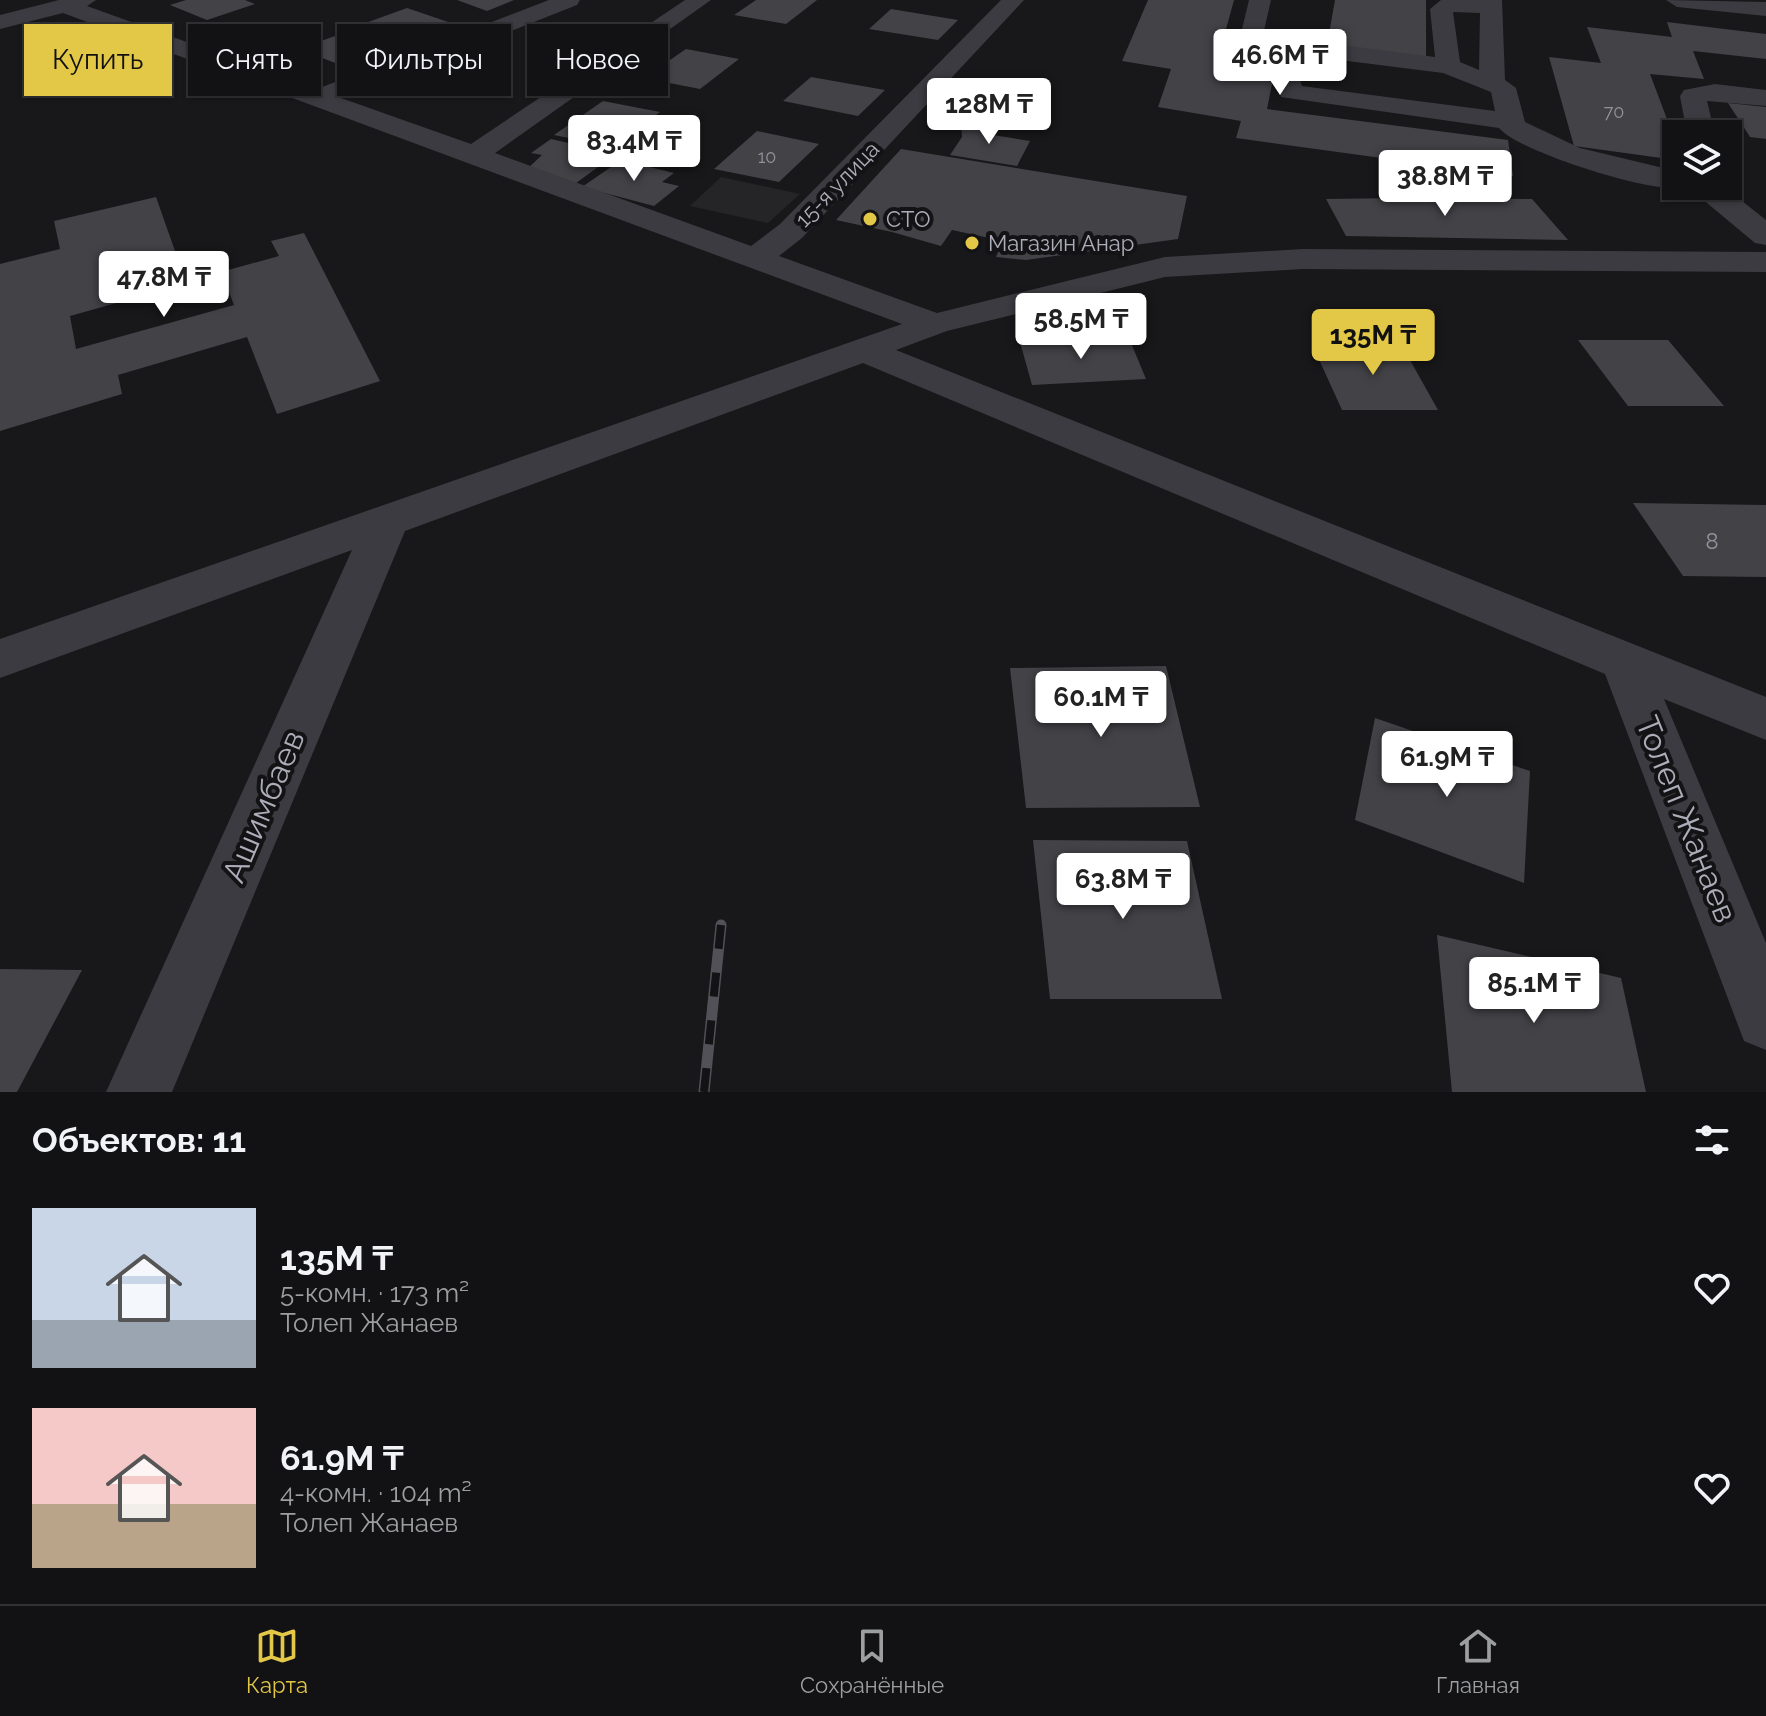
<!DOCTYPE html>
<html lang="ru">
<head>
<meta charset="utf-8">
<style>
  body { margin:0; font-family:Raleway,sans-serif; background:#1b1b1d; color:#f1f3f6; height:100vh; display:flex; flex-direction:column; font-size:30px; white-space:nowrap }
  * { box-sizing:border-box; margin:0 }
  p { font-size:26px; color:#9c9ea0 }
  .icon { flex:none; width:44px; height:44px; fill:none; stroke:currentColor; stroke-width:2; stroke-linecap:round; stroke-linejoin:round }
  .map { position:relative; height:1092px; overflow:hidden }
  .panel { display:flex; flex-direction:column; background:#121214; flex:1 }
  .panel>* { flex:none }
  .top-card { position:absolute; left:24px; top:24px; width:800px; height:72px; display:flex; gap:16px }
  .tools { position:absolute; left:1662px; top:120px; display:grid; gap:16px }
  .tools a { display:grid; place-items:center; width:80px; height:80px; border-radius:0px; background:#121214; box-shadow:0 2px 6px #0004,0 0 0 2px #313234; font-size:40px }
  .price { position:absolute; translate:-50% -68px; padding:0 18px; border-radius:8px; background:#fff; color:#222; font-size:26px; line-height:52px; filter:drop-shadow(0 2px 4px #0008) }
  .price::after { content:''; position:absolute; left:50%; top:48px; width:24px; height:18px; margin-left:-12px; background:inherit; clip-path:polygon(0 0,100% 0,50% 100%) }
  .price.on { background:#e3c747; color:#111 }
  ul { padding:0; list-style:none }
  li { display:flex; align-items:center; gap:24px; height:200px; padding:0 32px }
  li span { display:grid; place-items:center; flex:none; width:224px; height:160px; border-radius:0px; color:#555 }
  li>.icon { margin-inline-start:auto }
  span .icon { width:96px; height:96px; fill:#fffc; stroke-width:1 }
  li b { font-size:34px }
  h2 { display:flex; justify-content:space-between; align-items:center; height:96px; padding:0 32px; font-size:34px }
  .tag { padding:0 28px; border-radius:0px; background:#121214; box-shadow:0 2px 6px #0004,0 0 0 2px #313234; font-size:28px; line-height:72px }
  .tag.on { background:#e3c747; color:#111 }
  .tab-bar { display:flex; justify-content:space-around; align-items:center; height:112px; border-top:2px solid #313234; background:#121214; font-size:22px; color:#9c9ea0 }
  .tab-bar a { display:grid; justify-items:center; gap:4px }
  .tab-bar .on { color:#e3c747 }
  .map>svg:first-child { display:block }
  .built { fill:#252427 }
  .building { fill:#434247 }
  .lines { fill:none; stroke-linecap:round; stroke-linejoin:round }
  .minor { fill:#3b3b41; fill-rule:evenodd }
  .rail-casing { stroke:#515157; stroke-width:11 }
  .rail { stroke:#131315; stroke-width:8; stroke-dasharray:24; stroke-linecap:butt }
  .poi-dot { fill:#e3c747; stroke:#131315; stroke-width:3 }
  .labels { text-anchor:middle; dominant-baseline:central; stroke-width:8; stroke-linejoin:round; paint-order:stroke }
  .far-number-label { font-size:18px; fill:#92929c }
  .far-street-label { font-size:22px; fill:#acadb9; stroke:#131315 }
  .far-poi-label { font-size:22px; fill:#acadb9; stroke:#131315; text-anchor:start }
  .number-label { font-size:22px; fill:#92929c }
  .near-street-label { font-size:32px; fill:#acadb9; stroke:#131315 }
</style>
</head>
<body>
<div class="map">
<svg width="1766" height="1092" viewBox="0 0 1766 1092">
  <rect width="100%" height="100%" fill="#18181a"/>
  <path class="built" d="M 721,177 L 800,194 L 768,223 L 690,206 Z"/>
  <path class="building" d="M 186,0 L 245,0 L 255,4 L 207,20 L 170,5 Z
    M 457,0 L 514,0 L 487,11 Z
    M 756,0 L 817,0 L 786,24 L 734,15 Z
    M 1148,0 L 1234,0 L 1216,66 L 1274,74 L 1267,109 L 1508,140 L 1513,176 L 1236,138 L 1241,121 L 1158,107 L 1171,69 L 1122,61 Z
    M 1335,0 L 1426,0 L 1426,58 L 1327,45 Z
    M 407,8 L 457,25 L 409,43 L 360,25 Z
    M 891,9 L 958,20 L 938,40 L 869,29 Z
    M 1667,22 L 1766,34 L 1766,59 L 1693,51 L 1704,79 L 1650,74 L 1676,143 L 1676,160 L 1574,146 L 1549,57 L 1601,63 L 1587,27 L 1672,37 Z
    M 346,32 L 390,48 L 343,66 L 299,49 Z
    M 686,49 L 739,59 L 700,89 L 644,78 Z
    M 811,77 L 885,90 L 858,116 L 783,101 Z
    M 603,101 L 660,112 L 612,147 L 554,135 Z
    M 1728,103 L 1766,107 L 1766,139 L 1750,137 Z
    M 961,122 L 998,128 L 993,135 L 1030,141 L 1017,166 L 950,155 L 962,137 Z
    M 757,131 L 819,144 L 779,182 L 714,169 Z
    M 551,139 L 616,154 L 576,183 L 526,170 L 542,155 L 531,153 Z
    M 901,149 L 1187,196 L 1178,239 L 1026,260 L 996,257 L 1003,241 L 952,230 L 941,246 L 892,232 L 836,220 Z
    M 621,160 L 674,173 L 662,182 L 679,186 L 654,206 L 582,187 Z
    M 156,197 L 175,251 L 135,261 L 145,295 L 70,316 L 76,349 L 234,305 L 221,272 L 279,256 L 271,241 L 304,233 L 380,381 L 277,414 L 247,337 L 118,375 L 122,394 L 0,431 L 0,264 L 60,249 L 54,221 Z
    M 1402,198 L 1532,199 L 1568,240 L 1346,236 L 1326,199 Z
    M 1129,338 L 1146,379 L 1032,385 L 1020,342 Z
    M 1578,340 L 1668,340 L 1724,406 L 1628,406 Z
    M 1312,344 L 1401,344 L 1438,410 L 1342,410 Z
    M 1633,503 L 1766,505 L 1766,577 L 1683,576 Z
    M 1166,666 L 1200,807 L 1026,808 L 1010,668 Z
    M 1375,718 L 1530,771 L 1524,883 L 1355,820 Z
    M 1033,840 L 1187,841 L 1222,999 L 1050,999 Z
    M 1437,935 L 1621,978 L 1646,1092 L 1452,1092 Z
    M 0,969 L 82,970 L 17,1092 L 0,1092 Z"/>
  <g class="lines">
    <path class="minor" d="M 59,0 L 96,0 L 87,6 L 317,89 L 549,0 L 580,0 L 577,5 L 341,98 L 471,144 L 685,0 L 711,0 L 495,153 L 751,246 L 780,224 L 1001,0 L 1024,0 L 802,238 L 779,256 L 937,313 L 1165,257 L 1303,249 L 1766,252 L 1766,272 L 1303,269 L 1165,277 L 947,331 L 896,350 L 1766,697 L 1766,740 L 1664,699 L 1766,943 L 1766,1050 L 1744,1041 L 1605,674 L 863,363 L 405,531 L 172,1092 L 106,1092 L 352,550 L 0,678 L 0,639 L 902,324 L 63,13 L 0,29 L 0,15 Z
      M 1249,0 L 1271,0 L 1263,35 L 1435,57 L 1430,9 L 1441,0 L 1502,0 L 1505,80 L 1516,88 L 1525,122 L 1580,148 L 1676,171 L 1676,186 L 1723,186 L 1766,220 L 1766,245 L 1755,243 L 1701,198 L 1685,192 L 1681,188 C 1651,193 1519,152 1499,128 L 1281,97 L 1273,68 L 1239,59 L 1236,54 ZM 1453,12 L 1480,13 L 1479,70 L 1460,62 ZM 1261,50 L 1443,73 L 1491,92 L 1495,111 L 1302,86 L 1294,59 Z
      M 1666,0 L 1766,2 L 1766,16 L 1677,7 Z
      M 1715,84 L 1766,90 L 1766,106 L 1707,101 L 1715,134 L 1687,134 L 1680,96 L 1684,90 Z"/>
    <g class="rail-casing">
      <path id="rail" d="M 704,1092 L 721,925"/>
    </g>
    <use href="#rail" class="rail"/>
  </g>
  <g class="poi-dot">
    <circle cx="870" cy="219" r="8"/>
    <circle cx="972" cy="243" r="8"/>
  </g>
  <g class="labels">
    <g class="far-number-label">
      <text x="1614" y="111">70</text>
      <text x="767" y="156">10</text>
    </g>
    <g class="far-street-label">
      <text transform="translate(837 184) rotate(-46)">15-я улица</text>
    </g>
    <g class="far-poi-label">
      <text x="886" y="219">СТО</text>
      <text x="988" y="243">Магазин Анар</text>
    </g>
    <g class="number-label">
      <text x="1712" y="541">8</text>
    </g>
    <g class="near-street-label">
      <text transform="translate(263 806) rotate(-67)">Ашимбаев</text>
      <text transform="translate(1687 819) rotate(68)">Толеп Жанаев</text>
    </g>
  </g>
</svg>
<div class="tools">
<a><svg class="icon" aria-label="layers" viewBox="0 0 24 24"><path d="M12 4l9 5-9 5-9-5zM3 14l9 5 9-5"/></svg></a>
</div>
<b class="price" style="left:1280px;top:97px">46.6M ₸</b>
<b class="price" style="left:989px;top:146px">128M ₸</b>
<b class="price" style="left:634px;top:183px">83.4M ₸</b>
<b class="price" style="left:1445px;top:218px">38.8M ₸</b>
<b class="price" style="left:164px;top:319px">47.8M ₸</b>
<b class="price" style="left:1081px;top:361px">58.5M ₸</b>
<b class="price on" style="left:1373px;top:377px">135M ₸</b>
<b class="price" style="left:1101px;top:739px">60.1M ₸</b>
<b class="price" style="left:1447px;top:799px">61.9M ₸</b>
<b class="price" style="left:1123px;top:921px">63.8M ₸</b>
<b class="price" style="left:1534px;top:1025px">85.1M ₸</b>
<div class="top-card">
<a class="tag on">Купить</a>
<a class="tag">Снять</a>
<a class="tag">Фильтры</a>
<a class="tag">Новое</a>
</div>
</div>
<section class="panel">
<h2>Объектов: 11<svg class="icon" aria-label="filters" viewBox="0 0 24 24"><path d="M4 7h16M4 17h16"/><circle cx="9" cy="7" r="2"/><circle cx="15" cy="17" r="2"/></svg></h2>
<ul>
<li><span style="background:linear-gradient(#c9d6e8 70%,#9aa5b1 0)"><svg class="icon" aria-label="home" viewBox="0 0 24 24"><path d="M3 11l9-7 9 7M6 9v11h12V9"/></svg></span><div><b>135M ₸</b><p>5-комн. · 173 m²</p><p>Толеп Жанаев</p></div><svg class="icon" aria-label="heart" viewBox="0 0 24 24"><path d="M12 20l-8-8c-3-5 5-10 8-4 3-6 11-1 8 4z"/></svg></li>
<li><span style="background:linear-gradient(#f6c9c9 60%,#b9a48a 0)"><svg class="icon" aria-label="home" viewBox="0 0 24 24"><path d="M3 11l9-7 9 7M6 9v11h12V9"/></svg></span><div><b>61.9M ₸</b><p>4-комн. · 104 m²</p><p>Толеп Жанаев</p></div><svg class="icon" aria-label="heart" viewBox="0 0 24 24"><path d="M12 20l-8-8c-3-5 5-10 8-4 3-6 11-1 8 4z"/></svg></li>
</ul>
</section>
<nav class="tab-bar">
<a class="on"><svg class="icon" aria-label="map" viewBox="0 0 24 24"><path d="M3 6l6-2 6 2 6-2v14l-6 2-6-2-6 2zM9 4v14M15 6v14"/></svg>Карта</a>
<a><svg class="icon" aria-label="saved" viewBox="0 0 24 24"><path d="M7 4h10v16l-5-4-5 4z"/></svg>Сохранённые</a>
<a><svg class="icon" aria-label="home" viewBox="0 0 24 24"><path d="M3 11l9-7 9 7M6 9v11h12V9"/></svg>Главная</a>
</nav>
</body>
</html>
